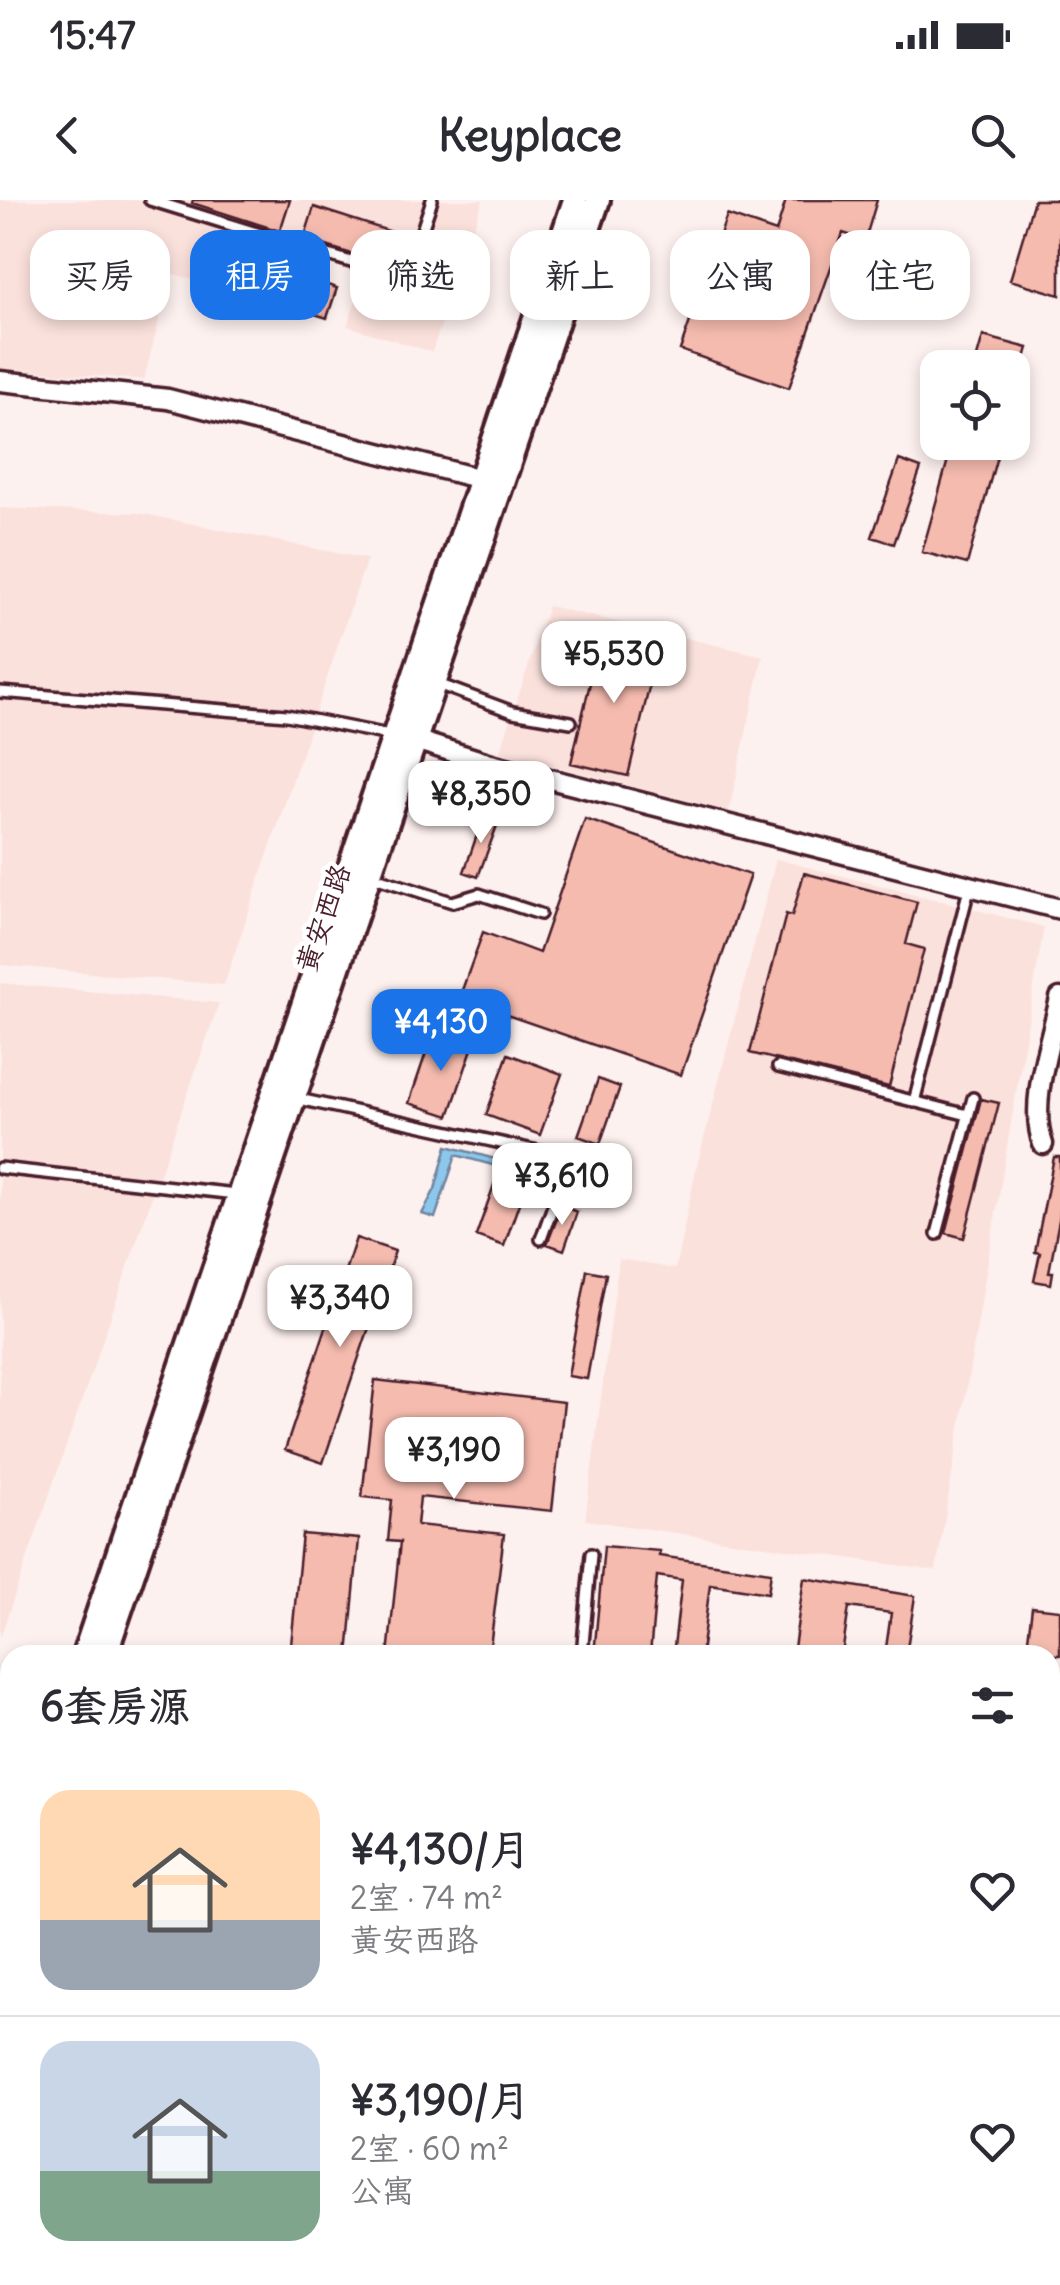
<!DOCTYPE html>
<html lang="zh">
<head>
<meta charset="utf-8">
<style>
  body { margin:0; font-family:Delius,"LXGW WenKai TC",sans-serif; background:#f7f7f7; color:#2b2b33; height:100vh; display:flex; flex-direction:column; font-size:38px; white-space:nowrap }
  * { box-sizing:border-box; margin:0 }
  p { font-size:32px; color:#7c7c81 }
  .icon { flex:none; width:55px; height:55px; fill:none; stroke:currentColor; stroke-width:2; stroke-linecap:round; stroke-linejoin:round }
  .map { position:relative; flex:1; overflow:hidden }
  .details { position:absolute; left:0px; top:1445px; width:1060px; height:640px; display:flex; flex-direction:column; background:#fff; border-radius:30px 30px 0 0; box-shadow:0 5px 15px #0003 }
  .details>* { flex:none }
  .top-card { position:absolute; left:30px; top:30px; width:1000px; height:90px; display:flex; gap:20px }
  .fabs { position:absolute; left:920px; top:150px; display:grid; gap:20px }
  .fabs a { display:grid; place-items:center; width:110px; height:110px; border-radius:20px; background:#fff; box-shadow:0 5px 15px #0003; font-size:50px }
  .price { position:absolute; translate:-50% -85px; padding:0 22px; border-radius:20px; background:#fff; color:#222; font-size:32px; line-height:65px; filter:drop-shadow(0 2px 5px #0008) }
  .price::after { content:''; position:absolute; left:50%; top:60px; width:30px; height:22px; margin-left:-15px; background:inherit; clip-path:polygon(0 0,100% 0,50% 100%) }
  .price.active { background:#1a73e8; color:#fff }
  ul { padding:0; list-style:none }
  li { display:flex; align-items:center; gap:30px; height:250px; padding:0 40px }
  li+li { border-top:2px solid #e1e1e2 }
  li span { display:grid; place-items:center; flex:none; width:280px; height:200px; border-radius:30px; color:#555 }
  li>.icon { margin-inline-start:auto }
  span .icon { width:120px; height:120px; fill:#fffc; stroke-width:1 }
  li b { font-size:42px }
  h2 { display:flex; justify-content:space-between; align-items:center; height:120px; padding:0 40px; font-size:42px }
  .tag { padding:0 35px; border-radius:30px; background:#fff; box-shadow:0 5px 15px #0003; font-size:35px; line-height:90px }
  .tag.active { background:#1a73e8; color:#fff }
  .status { display:flex; justify-content:space-between; align-items:center; height:70px; padding:0 50px; background:#fff; direction:ltr }
  .status svg { height:28px; fill:currentColor }
  header { display:flex; justify-content:space-between; align-items:center; height:130px; padding:0 40px; background:#fff; font-size:45px; font-weight:700 }
  .map>svg:first-child { display:block }
  .built { fill:#fbe1dc }
  .water { fill:#8cc8ec; stroke:#72849f; stroke-width:2.5 }
  .building { fill:#f5bbaf; stroke:#4a1f2b; stroke-width:2.5 }
  .lines { fill:none; stroke-linecap:round; stroke-linejoin:round }
  .service-casing { stroke:#4a1f2b; stroke-width:16 }
  .minor-casing { stroke:#4a1f2b; stroke-width:25 }
  .tertiary-casing { stroke:#4a1f2b; stroke-width:30 }
  .service { stroke:#fff; stroke-width:9 }
  .minor { stroke:#fff; stroke-width:18 }
  .tertiary { stroke:#fff; stroke-width:22 }
  .labels { text-anchor:middle; dominant-baseline:central; stroke-width:9; stroke-linejoin:round; paint-order:stroke }
  .street-label { font-size:28px; fill:#4a1f2b; stroke:#fff }
</style>
</head>
<body>
<div class="status"><b>15:47</b><svg viewBox="0 0 49 12"><path d="M0 12V9h3v3zM5 12V6h3v6zM10 12V3h3v9zM15 12V0h3v12zM26 1h20v11H26zM47 4h2v5h-2z"/></svg></div>
<header><svg class="icon" aria-label="back" viewBox="0 0 24 24"><path d="M15 5l-7 7 7 7"/></svg>Keyplace<svg class="icon" aria-label="search" viewBox="0 0 24 24"><circle cx="10" cy="10" r="6"/><path d="M15 15l6 6"/></svg></header>
<div class="map">
<svg width="1060" height="2085" viewBox="0 0 1060 2085">
  <rect width="100%" height="100%" fill="#fdf1ef"/>
  <filter id="ink" filterUnits="userSpaceOnUse"><feTurbulence type="fractalNoise" baseFrequency=".01" numOctaves="2"/><feDisplacementMap in="SourceGraphic" scale="20" xChannelSelector="R" yChannelSelector="G"/><feConvolveMatrix kernelMatrix="1 2 1 2 8 2 1 2 1" color-interpolation-filters="sRGB"/></filter>
  <g filter="url(#ink)">
    <path class="built" d="M 0,0 L 483,0 L 432,152 L 347,126 L 365,76 L 278,48 L 265,103 L 171,73 L 144,180 L 0,168 Z
      M 0,308 L 139,313 L 367,359 L 224,785 L 0,765 Z
      M 548,406 L 763,456 L 729,611 L 500,552 Z
      M 776,659 L 1044,727 L 936,1371 L 585,1320 L 619,1059 L 675,1069 L 696,969 Z
      M 0,783 L 219,803 L 0,1438 Z"/>
    <path class="water" d="M 447,946 L 510,963 L 546,965 L 552,971 L 550,980 L 541,982 L 507,969 L 456,955 L 435,1018 L 422,1014 L 435,989 Z"/>
    <path class="building" d="M 193,0 L 290,0 L 280,31 L 192,3 Z
      M 786,0 L 877,0 L 865,40 L 843,33 L 789,188 L 680,150 L 727,15 L 776,32 Z
      M 1034,0 L 1060,0 L 1060,95 L 1010,80 Z
      M 314,7 L 398,34 L 387,65 L 304,39 Z
      M 318,82 L 337,88 L 327,118 L 308,112 Z
      M 983,136 L 1028,148 L 1022,168 L 974,168 Z
      M 953,242 L 1001,242 L 967,364 L 922,352 Z
      M 899,260 L 921,268 L 894,344 L 872,337 Z
      M 601,437 L 658,450 L 628,576 L 571,563 Z
      M 484,615 L 499,620 L 478,677 L 464,672 Z
      M 585,619 L 750,675 L 681,875 L 495,811 L 493,817 L 457,804 L 483,732 L 539,753 Z
      M 804,673 L 917,702 L 906,744 L 924,749 L 889,887 L 750,853 L 786,714 L 792,716 Z
      M 433,832 L 473,846 L 449,916 L 409,903 Z
      M 508,854 L 562,874 L 540,935 L 486,915 Z
      M 598,879 L 620,887 L 600,944 L 578,936 Z
      M 981,899 L 999,903 L 964,1038 L 946,1033 Z
      M 1054,957 L 1060,957 L 1060,1015 L 1049,1072 L 1053,1072 L 1051,1084 L 1034,1081 L 1040,1053 L 1035,1052 Z
      M 495,982 L 523,992 L 504,1046 L 476,1036 Z
      M 562,1006 L 577,1012 L 564,1050 L 547,1044 Z
      M 356,1038 L 395,1051 L 323,1263 L 285,1250 Z
      M 587,1070 L 606,1074 L 587,1179 L 568,1176 Z
      M 375,1180 L 564,1202 L 552,1311 L 420,1297 L 417,1325 L 504,1334 L 489,1455 L 388,1455 L 400,1342 L 388,1341 L 392,1300 L 362,1297 Z
      M 302,1334 L 359,1339 L 348,1455 L 290,1455 Z
      M 604,1346 L 660,1351 L 659,1356 L 771,1372 L 768,1393 L 710,1384 L 701,1455 L 673,1455 L 682,1380 L 657,1376 L 650,1455 L 594,1455 Z
      M 804,1378 L 915,1396 L 906,1455 L 885,1455 L 891,1413 L 849,1407 L 842,1455 L 793,1455 Z
      M 1032,1407 L 1060,1410 L 1060,1455 L 1026,1455 Z"/>
    <g class="lines">
      <g class="service-casing">
        <path id="service" d="M 150,0 L 406,79 L 432,0
          M 435,483 L 513,512 L 571,522
          M 0,492 L 287,515 L 394,536
          M 371,676 L 452,702 L 479,694 L 540,714
          M 778,867 L 968,915
          M 294,898 L 561,956 L 565,973 L 541,1039
          M 914,902 L 970,685
          M 0,968 L 236,994
          M 937,1034 L 973,898
          M 582,1455 L 591,1354
          M 0,2017 L 10,2017
          M 677,2085 L 678,2075"/>
      </g>
      <g class="minor-casing">
        <path id="minor" d="M 0,181 L 168,199 L 481,279
          M 415,540 L 491,564 L 1060,709
          M 1043,944 C 1028,903 1051,841 1060,798"/>
      </g>
      <g class="tertiary-casing">
        <path id="tertiary" d="M 84,1455 L 575,0
          M 105,1455 L 598,0
          M 0,1703 L 10,1673
          M 0,1766 L 10,1737
          M 1050,1834 L 1060,1835"/>
      </g>
      <use href="#service" class="service"/>
      <use href="#minor" class="minor"/>
      <use href="#tertiary" class="tertiary"/>
    </g>
  </g>
  <g class="labels">
    <g class="street-label">
      <text transform="translate(323 718) rotate(-71)">黄安西路</text>
    </g>
  </g>
</svg>
<div class="fabs">
<a><svg class="icon" aria-label="locate" viewBox="0 0 24 24"><circle cx="12" cy="12" r="6"/><path d="M12 2v4M12 18v4M2 12h4M18 12h4"/></svg></a>
</div>
<b class="price" style="left:614px;top:506px">¥5,530</b>
<b class="price" style="left:481px;top:646px">¥8,350</b>
<b class="price active" style="left:441px;top:874px">¥4,130</b>
<b class="price" style="left:562px;top:1028px">¥3,610</b>
<b class="price" style="left:340px;top:1150px">¥3,340</b>
<b class="price" style="left:454px;top:1302px">¥3,190</b>
<div class="top-card">
<a class="tag">买房</a>
<a class="tag active">租房</a>
<a class="tag">筛选</a>
<a class="tag">新上</a>
<a class="tag">公寓</a>
<a class="tag">住宅</a>
</div>
<section class="details">
<h2>6套房源<svg class="icon" aria-label="filters" viewBox="0 0 24 24"><path d="M4 7h16M4 17h16"/><circle cx="9" cy="7" r="2"/><circle cx="15" cy="17" r="2"/></svg></h2>
<ul>
<li><span style="background:linear-gradient(#ffd9b3 65%,#9aa5b1 0)"><svg class="icon" aria-label="home" viewBox="0 0 24 24"><path d="M3 11l9-7 9 7M6 9v11h12V9"/></svg></span><div><b>¥4,130/月</b><p>2室 · 74 m²</p><p>黄安西路</p></div><svg class="icon" aria-label="heart" viewBox="0 0 24 24"><path d="M12 20l-8-8c-3-5 5-10 8-4 3-6 11-1 8 4z"/></svg></li>
<li><span style="background:linear-gradient(#c9d6e8 65%,#7fa58c 0)"><svg class="icon" aria-label="home" viewBox="0 0 24 24"><path d="M3 11l9-7 9 7M6 9v11h12V9"/></svg></span><div><b>¥3,190/月</b><p>2室 · 60 m²</p><p>公寓</p></div><svg class="icon" aria-label="heart" viewBox="0 0 24 24"><path d="M12 20l-8-8c-3-5 5-10 8-4 3-6 11-1 8 4z"/></svg></li>
</ul>
</section>
</div>
</body>
</html>
